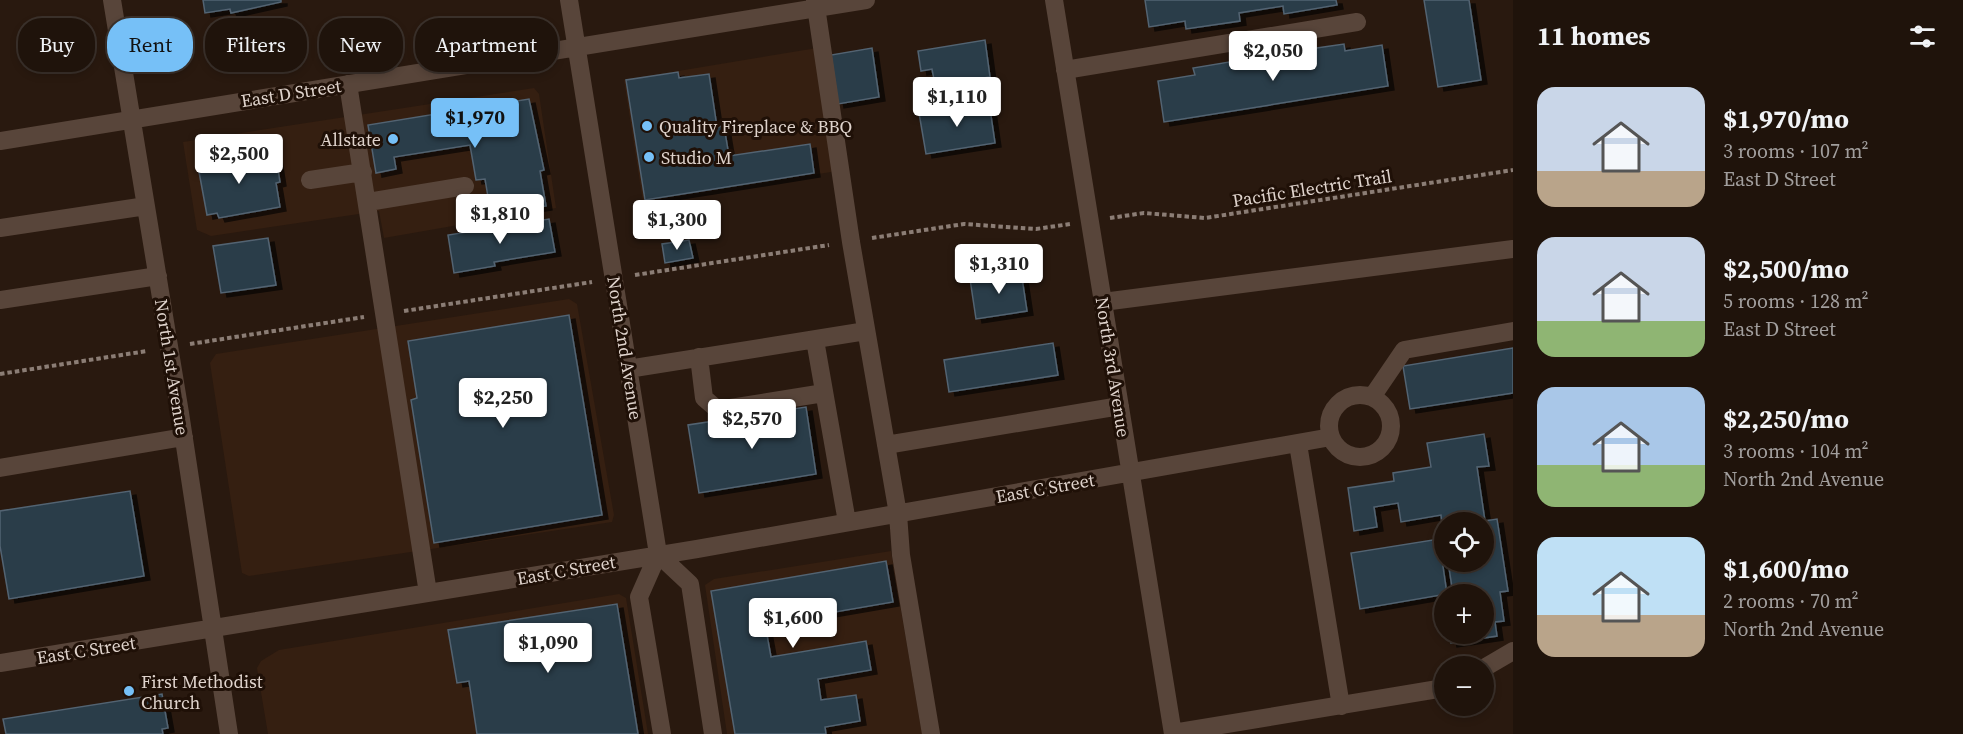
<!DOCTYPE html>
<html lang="en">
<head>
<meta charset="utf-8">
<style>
  body { margin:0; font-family:"Source Serif 4",serif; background:#2c2019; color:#f1f3f6; height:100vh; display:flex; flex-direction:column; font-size:22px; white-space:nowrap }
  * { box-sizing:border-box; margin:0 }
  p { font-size:20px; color:#a19e9d }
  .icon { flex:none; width:33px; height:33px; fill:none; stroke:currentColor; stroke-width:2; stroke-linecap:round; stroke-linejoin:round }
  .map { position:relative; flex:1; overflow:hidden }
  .drawer { display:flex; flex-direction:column; background:#1f130b; width:450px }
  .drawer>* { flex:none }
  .guide { position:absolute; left:18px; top:18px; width:570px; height:54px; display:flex; gap:12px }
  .tools { position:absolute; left:1434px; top:512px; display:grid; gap:12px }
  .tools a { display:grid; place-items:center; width:60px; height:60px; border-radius:50%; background:#1f130b; box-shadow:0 3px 9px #0003,0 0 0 2px #3c322c; font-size:30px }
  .price { position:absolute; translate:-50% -51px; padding:0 14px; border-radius:6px; background:#fff; color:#222; font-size:20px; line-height:39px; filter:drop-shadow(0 2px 3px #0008) }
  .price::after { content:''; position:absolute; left:50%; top:36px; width:18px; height:14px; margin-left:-9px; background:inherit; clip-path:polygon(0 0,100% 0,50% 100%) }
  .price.current { background:#76c0f7; color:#111 }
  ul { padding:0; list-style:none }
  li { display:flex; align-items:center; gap:18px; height:150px; padding:0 24px }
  li span { display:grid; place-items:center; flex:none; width:168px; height:120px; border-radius:18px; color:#555 }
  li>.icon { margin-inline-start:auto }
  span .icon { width:72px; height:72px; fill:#fffc; stroke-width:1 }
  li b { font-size:26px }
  h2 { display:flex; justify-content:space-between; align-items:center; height:72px; padding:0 24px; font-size:26px }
  .tag { padding:0 21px; border-radius:24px; background:#1f130b; box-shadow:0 3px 9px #0003,0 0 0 2px #3c322c; font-size:21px; line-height:54px }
  .tag.current { background:#76c0f7; color:#111 }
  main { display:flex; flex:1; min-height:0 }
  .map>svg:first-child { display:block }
  .built { fill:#351f11 }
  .building { fill:#2b3c49; stroke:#526472; stroke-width:1.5; filter:url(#shadow) }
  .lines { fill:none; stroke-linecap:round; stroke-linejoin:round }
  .path { stroke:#8b7d75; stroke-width:4; stroke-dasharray:4.5 3; stroke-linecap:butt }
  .minor { stroke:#58453a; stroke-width:18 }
  .poi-dot { fill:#76c0f7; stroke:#1f1007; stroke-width:2 }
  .labels { text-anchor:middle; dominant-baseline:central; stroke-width:6; stroke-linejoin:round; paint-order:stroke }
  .street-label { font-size:18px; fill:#dfd3cc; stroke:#1f1007 }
  .poi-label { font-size:18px; fill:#dfd3cc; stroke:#1f1007; text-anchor:start }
</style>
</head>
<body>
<main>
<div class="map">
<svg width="1513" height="734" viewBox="0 0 1513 734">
  <defs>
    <filter id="shadow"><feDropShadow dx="6" dy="4" stdDeviation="0" flood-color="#0009"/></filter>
  </defs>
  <rect width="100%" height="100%" fill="#29190f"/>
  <path class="built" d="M 817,48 L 837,171 L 643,202 L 624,80 Z
    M 534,88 L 539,94 L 556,208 L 384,238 L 379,211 L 211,236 L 197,230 L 183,142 Z
    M 569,299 L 577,304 L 614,515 L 612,522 L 249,576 L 242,573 L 210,363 L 216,354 Z
    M 891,551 L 922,734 L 727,734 L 705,585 L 714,579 Z
    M 619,594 L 626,598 L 648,734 L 268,734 L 257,668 L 261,661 L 279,650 Z"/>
  <path class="building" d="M 203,0 L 281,0 L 281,2 L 231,13 L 230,9 L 205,13 Z
    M 1145,0 L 1336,0 L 1337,5 L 1284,14 L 1283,6 L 1239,13 L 1240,21 L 1186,29 L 1185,21 L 1149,27 Z
    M 1424,0 L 1469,0 L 1481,80 L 1438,87 Z
    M 985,40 L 990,77 L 935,85 L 932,69 L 921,71 L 918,51 Z
    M 1344,44 L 1345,51 L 1382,45 L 1388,86 L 1164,122 L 1158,81 L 1195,75 L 1193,68 L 1247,59 L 1248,66 L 1290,60 L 1289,52 Z
    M 872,48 L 879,97 L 838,104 L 831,55 Z
    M 678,72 L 679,78 L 709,74 L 717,127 L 724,126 L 729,156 L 810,144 L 814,173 L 645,200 L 626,80 Z
    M 529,99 L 544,170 L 540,171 L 546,206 L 491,215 L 485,179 L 476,180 L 470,145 L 394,157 L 396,169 L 376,173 L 368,125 Z
    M 989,102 L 995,143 L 926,154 L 919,113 Z
    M 242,153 L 243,163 L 276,157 L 280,182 L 276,183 L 280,207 L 219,218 L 217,213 L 207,215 L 197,161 Z
    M 549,219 L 555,252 L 494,262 L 495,266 L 454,273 L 448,235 Z
    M 268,238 L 276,285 L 221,293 L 213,246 Z
    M 689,240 L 693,258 L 665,263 L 662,244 Z
    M 1021,271 L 1027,311 L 976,319 L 970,279 Z
    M 569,315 L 602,515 L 434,543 L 411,400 L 417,398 L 408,341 Z
    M 1053,343 L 1058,375 L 949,392 L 944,360 Z
    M 1513,348 L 1513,393 L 1410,409 L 1403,366 Z
    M 806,407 L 816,474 L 699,493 L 688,425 Z
    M 1484,434 L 1489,466 L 1477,467 L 1485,521 L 1497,519 L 1508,591 L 1500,592 L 1504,621 L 1495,622 L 1497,636 L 1451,643 L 1449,633 L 1484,633 L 1484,594 L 1453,594 L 1448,561 L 1484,561 L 1484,522 L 1444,522 L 1444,539 L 1441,515 L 1401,522 L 1398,503 L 1374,507 L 1377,527 L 1354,531 L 1348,488 L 1394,481 L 1393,473 L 1431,467 L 1427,443 Z
    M 130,491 L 144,576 L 9,599 L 0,546 L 0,511 Z
    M 1439,539 L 1447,594 L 1360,609 L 1351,553 Z
    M 886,561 L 893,602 L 765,624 L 771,657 L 866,641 L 871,670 L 818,679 L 821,700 L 856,695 L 860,721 L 825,727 L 826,734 L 735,734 L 711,591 Z
    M 617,604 L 638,734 L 477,734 L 469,681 L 457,683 L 448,630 Z
    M 162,694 L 168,728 L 162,729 L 163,734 L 6,734 L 3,719 Z"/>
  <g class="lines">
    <path class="path" d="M 1110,218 L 1144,213 L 1205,218 L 1513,170
      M 872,238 L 964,224 L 1036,229 L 1070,224
      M 635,275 L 829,245
      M 404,311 L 592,282
      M 190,344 L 364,317
      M 0,374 L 147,351"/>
    <path class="minor" d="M 112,0 L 180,413 L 229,734
      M 569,0 L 658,554 L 639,597 L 662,734
      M 815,0 L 851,242 L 898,514 L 901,555 L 931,734
      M 1054,0 L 1173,734
      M 1065,70 L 1357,22
      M 348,84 L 428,593
      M 0,141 L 866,0
      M 310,180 L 363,172
      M 368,202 L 465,186
      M 0,228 L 146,206
      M 0,300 L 158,276
      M 1103,302 L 1513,249
      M 815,340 L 847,522
      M 699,357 L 704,398 L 718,410 L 824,393
      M 628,369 L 866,331
      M1329 426a31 31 0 1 1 62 0a31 31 0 1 1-62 0Z
      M 1372,397 L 1404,350 L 1513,331
      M 1298,444 L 1341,706
      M 886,445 L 1120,406
      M 0,468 L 184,437
      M 658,554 L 690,584 L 713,734
      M 0,663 L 697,549 L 1331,437
      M 1484,668 L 1513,651
      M 1173,733 L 1444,688"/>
  </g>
  <g class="poi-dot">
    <circle cx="647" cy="126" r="6"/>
    <circle cx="393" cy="139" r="6"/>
    <circle cx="649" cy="157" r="6"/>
    <circle cx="129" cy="691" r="6"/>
  </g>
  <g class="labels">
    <g class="street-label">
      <text transform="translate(291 93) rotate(-9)">East D Street</text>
      <text transform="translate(1312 188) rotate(-9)">Pacific Electric Trail</text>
      <text transform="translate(625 348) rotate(81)">North 2nd Avenue</text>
      <text transform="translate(172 367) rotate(81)">North 1st Avenue</text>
      <text transform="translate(1113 367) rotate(81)">North 3rd Avenue</text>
      <text transform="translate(1045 488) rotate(-10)">East C Street</text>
      <text transform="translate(566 570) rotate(-10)">East C Street</text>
      <text transform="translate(86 650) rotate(-9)">East C Street</text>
    </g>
    <g class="poi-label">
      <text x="659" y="126">Quality Fireplace &amp; BBQ</text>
      <text x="381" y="139" text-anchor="end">Allstate</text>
      <text x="661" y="157">Studio M</text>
      <text x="141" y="681">First Methodist<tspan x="141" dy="21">Church</tspan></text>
    </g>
  </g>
</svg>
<div class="tools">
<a><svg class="icon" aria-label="locate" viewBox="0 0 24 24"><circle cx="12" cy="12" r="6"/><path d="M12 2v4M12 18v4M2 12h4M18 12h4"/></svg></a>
<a>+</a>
<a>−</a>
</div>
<b class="price" style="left:1273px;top:82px">$2,050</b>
<b class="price" style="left:957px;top:128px">$1,110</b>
<b class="price current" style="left:475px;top:149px">$1,970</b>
<b class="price" style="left:239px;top:185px">$2,500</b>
<b class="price" style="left:500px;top:245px">$1,810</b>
<b class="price" style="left:677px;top:251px">$1,300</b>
<b class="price" style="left:999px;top:295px">$1,310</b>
<b class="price" style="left:503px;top:429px">$2,250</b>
<b class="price" style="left:752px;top:450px">$2,570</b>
<b class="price" style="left:793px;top:649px">$1,600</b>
<b class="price" style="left:548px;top:674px">$1,090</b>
<div class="guide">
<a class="tag">Buy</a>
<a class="tag current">Rent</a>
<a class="tag">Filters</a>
<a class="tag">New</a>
<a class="tag">Apartment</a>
</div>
</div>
<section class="drawer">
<h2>11 homes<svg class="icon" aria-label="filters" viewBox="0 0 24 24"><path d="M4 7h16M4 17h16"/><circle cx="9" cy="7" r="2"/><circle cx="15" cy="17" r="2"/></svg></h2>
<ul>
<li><span style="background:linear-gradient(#c9d6e8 70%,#b9a48a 0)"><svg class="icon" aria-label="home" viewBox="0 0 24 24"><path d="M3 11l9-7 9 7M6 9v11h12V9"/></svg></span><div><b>$1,970/mo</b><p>3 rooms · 107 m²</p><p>East D Street</p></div></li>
<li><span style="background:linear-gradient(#c9d6e8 70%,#8fb573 0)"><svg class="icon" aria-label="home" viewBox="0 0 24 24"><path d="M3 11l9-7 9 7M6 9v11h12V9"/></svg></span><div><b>$2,500/mo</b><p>5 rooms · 128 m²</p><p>East D Street</p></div></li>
<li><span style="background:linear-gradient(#a9c7e8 65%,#8fb573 0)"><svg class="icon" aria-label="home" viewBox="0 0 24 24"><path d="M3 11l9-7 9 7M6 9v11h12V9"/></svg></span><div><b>$2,250/mo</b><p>3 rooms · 104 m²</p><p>North 2nd Avenue</p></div></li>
<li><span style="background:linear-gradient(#bfe0f5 65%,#b9a48a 0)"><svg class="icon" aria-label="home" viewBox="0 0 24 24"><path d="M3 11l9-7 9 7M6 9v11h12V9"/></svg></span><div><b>$1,600/mo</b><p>2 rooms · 70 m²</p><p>North 2nd Avenue</p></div></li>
</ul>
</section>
</main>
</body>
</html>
